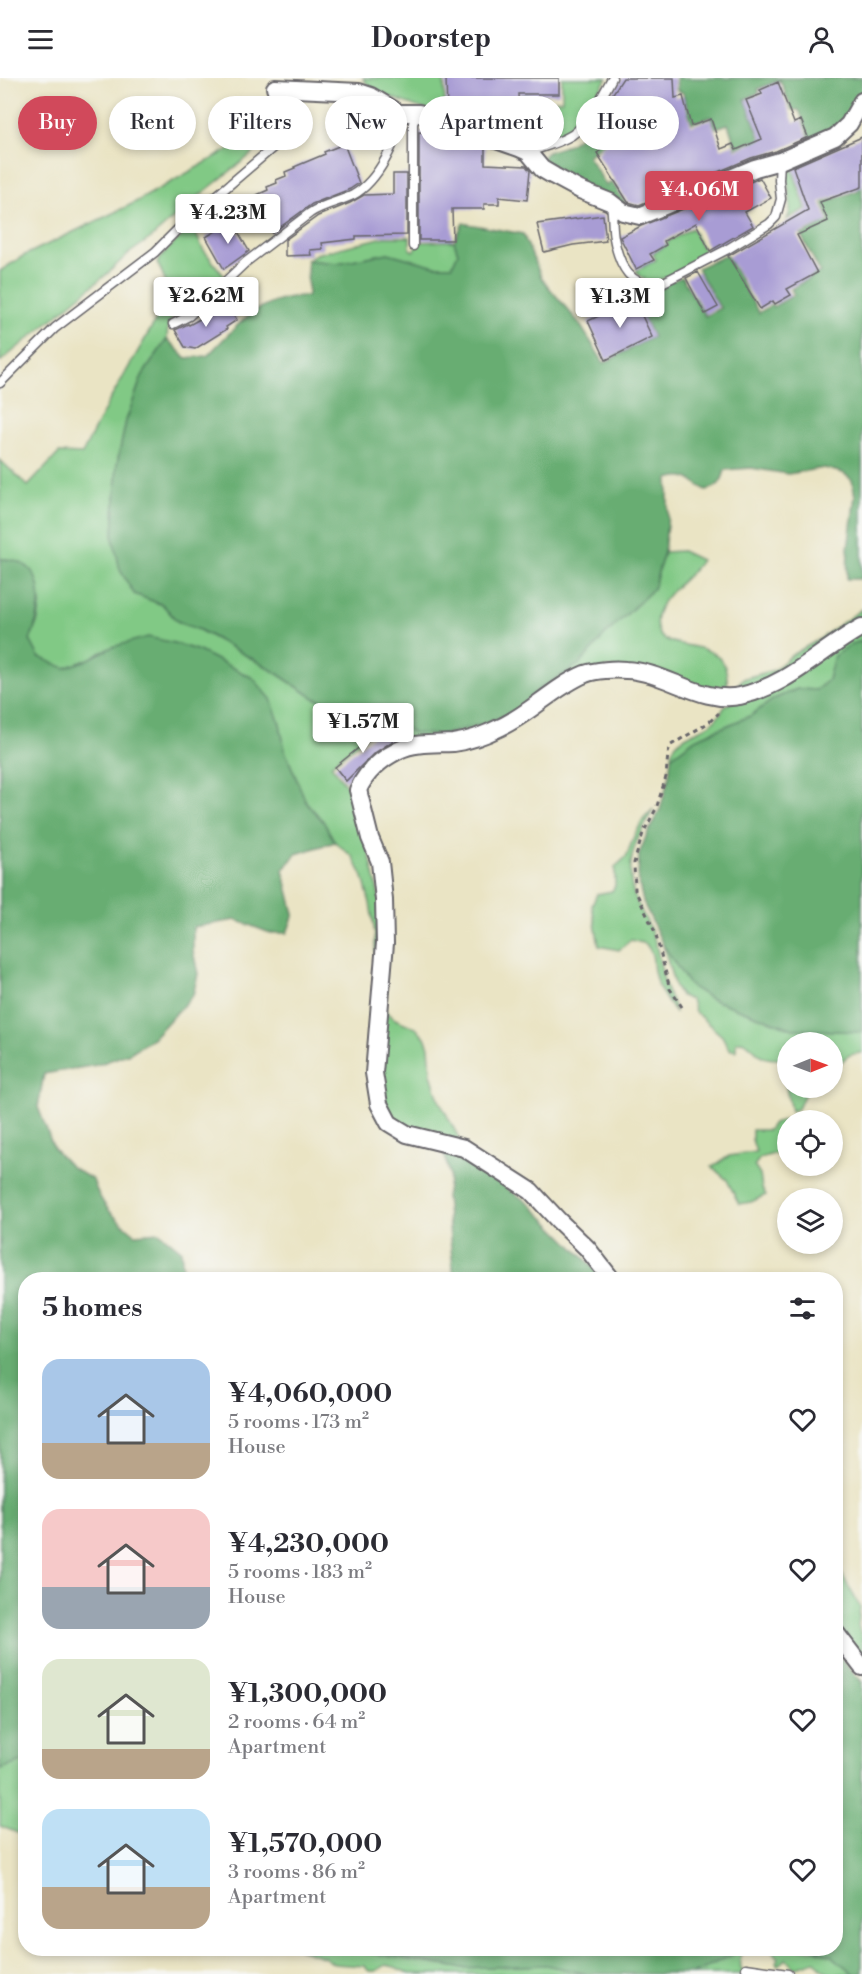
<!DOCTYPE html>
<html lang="en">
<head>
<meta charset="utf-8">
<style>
  body { margin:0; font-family:"Libre Bodoni",serif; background:#f7f7f7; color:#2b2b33; height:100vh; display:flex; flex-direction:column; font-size:22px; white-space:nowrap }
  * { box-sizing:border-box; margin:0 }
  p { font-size:20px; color:#7c7c81 }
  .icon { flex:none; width:33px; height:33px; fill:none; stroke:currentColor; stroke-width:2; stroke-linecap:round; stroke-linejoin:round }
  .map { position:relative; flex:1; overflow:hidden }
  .sheet { position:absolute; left:18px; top:1194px; width:825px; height:684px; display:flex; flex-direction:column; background:#fff; border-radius:24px; box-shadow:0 3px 9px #0003 }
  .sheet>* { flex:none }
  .guide { position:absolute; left:18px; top:18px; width:826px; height:54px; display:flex; gap:12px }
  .needle { width:39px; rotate:89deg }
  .tools { position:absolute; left:777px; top:954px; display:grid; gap:12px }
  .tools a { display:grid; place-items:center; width:66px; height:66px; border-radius:50%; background:#fff; box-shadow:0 3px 9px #0003; font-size:30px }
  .price { position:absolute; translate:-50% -51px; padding:0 14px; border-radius:6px; background:#fff; color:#222; font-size:20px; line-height:39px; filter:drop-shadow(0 2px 3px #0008) }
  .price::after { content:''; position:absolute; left:50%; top:36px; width:18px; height:14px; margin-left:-9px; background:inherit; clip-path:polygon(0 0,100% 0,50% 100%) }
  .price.current { background:#d1495b; color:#fff }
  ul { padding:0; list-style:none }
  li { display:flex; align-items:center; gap:18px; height:150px; padding:0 24px }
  li span { display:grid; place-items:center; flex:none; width:168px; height:120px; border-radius:18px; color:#555 }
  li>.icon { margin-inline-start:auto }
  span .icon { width:72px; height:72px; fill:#fffc; stroke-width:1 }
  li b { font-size:26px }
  h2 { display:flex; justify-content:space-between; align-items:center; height:72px; padding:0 24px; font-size:26px }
  .tag { padding:0 21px; border-radius:27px; background:#fff; box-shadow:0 3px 9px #0003; font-size:21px; line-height:54px }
  .tag.current { background:#d1495b; color:#fff }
  header { display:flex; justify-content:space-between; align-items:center; height:78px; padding:0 24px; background:#fff; font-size:27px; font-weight:700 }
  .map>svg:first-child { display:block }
  .green { fill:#81c985; stroke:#527660; stroke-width:1.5 }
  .forest { fill:#68ad72; stroke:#456856; stroke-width:1.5 }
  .building { fill:#a89cd4 }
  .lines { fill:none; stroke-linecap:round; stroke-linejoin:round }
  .lane-casing { stroke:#68666b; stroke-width:11 }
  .street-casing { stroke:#68666b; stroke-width:20 }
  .path { stroke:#68666b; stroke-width:3; stroke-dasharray:4.5 4.5; stroke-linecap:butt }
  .lane { stroke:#fff; stroke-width:8 }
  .street { stroke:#fff; stroke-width:16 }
</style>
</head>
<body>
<header><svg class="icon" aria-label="menu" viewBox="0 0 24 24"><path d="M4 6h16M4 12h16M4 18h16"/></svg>Doorstep<svg class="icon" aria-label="person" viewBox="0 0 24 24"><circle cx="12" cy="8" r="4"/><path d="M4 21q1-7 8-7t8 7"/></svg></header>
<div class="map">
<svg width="862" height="1896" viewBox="0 0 862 1896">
  <rect width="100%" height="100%" fill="#f6f6f2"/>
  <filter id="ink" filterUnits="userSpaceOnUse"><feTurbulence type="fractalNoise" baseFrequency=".0167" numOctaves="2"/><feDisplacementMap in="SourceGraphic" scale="12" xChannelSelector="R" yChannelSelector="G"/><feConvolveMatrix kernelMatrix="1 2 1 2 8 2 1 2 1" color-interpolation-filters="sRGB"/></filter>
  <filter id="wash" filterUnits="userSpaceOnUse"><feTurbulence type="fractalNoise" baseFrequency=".008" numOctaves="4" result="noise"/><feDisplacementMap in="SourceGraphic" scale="24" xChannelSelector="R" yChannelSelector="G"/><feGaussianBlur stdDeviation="1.35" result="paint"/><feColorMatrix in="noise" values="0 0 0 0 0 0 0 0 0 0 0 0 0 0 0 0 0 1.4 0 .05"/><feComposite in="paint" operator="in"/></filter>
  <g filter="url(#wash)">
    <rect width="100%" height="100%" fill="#eae4c4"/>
    <path class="green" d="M 363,0 L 444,0 L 445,38 C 427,31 370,17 363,0 Z
      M 562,0 L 607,0 C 589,30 568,67 527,65 C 516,64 505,59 495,56 L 522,54 L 522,17 L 546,18 L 547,23 L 562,22 Z
      M 274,46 L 276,56 L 267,64 L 194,122 L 151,160 L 128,176 L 107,196 L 0,284 L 0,193 L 23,178 L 132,126 Z
      M 790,84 L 806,131 L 787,141 C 797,123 781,103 790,84 Z
      M 190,150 L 195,154 L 203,171 L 224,198 L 198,227 L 172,240 L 168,247 L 167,261 L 142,298 L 126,343 L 117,386 L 113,460 L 134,516 L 163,527 L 177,543 L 199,552 L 267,589 L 314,620 L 341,629 L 374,636 L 398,644 L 413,655 L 514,634 L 539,611 L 558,598 L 605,557 L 653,511 L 664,474 L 682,473 L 701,482 C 690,502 651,521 657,550 C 662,581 738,549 726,616 L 607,589 L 477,654 L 404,666 L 383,645 L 331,687 L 352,715 L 366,761 L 380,822 L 375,907 L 375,856 L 370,825 L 363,799 L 353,779 L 335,764 L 323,743 L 306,724 L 285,673 L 280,646 L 253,600 L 199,573 L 174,565 L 112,569 L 87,582 L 65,590 L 39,579 L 30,562 L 38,542 L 41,522 L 8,481 L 0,481 L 0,382 L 28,408 L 59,375 L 82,376 L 108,325 L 167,223 C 167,208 165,198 157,185 L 164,175 Z
      M 692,150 L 706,177 C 690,186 650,218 636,193 L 656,182 L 653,176 L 668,166 L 667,164 Z
      M 384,159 L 410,159 L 410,171 L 413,173 L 416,170 L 416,164 L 454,163 L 458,175 L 452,188 L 435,188 L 388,175 L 337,185 L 307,182 L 316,176 Z
      M 862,531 L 862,545 L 788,595 L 738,611 L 738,607 L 742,601 L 774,592 L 793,576 L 818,562 Z
      M 862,553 L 862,563 L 852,566 L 834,578 L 828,602 L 816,612 L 797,611 L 774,621 L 750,638 L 695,661 L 671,679 C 671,660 697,655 710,646 C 717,641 721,635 726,627 Z
      M 653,731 C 645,749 633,765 631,786 C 628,818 641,828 652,855 C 660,873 660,894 667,913 C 670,920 674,925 675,934 C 665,922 657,909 654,894 C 652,881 655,878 646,866 L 631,862 L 619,872 L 599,868 L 592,827 L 597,816 L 612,813 L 615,808 L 615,789 L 626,779 L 634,758 L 643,742 Z
      M 663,867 L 689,906 L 711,921 L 793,951 L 862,954 L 862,975 C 843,976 844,982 833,995 L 832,964 L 788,964 L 788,1010 L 813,1010 L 806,1013 L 798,1031 L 791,1033 L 780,981 C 751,981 763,972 742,963 L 736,964 L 736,973 L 729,971 L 722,958 L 695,934 L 691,922 L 681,918 L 675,909 Z
      M 385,932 L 395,941 L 416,950 L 425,959 L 429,969 L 431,996 L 439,1022 L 462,1066 L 391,1042 L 377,995 Z
      M 785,1042 L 787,1044 L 787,1072 L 760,1080 L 754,1088 L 760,1097 L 762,1110 L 766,1117 L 751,1124 L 739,1126 L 727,1102 L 712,1089 L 729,1078 L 756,1074 L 752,1062 L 752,1052 L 768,1052 L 773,1045 Z
      M 836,1486 L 860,1529 L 858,1548 L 862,1560 L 862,1584 L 836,1550 Z
      M 25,1683 L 26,1683 L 25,1758 L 0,1748 L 0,1691 Z
      M 745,1870 L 760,1871 L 743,1875 L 740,1877 L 741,1891 L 748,1895 L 766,1896 L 692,1896 Z
      M 298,1871 L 358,1871 L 363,1874 L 460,1890 L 546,1887 L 587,1896 L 410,1896 L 395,1889 L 386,1887 L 376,1893 L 369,1893 L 364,1888 L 334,1886 L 324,1879 Z
      M 770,1871 L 813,1871 L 832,1878 L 854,1896 L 834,1896 L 823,1892 L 815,1883 L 794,1890 L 786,1881 L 778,1887 L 776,1884 L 778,1880 Z"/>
    <path class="forest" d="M 676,0 L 862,0 L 862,13 L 842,46 L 811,62 L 799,32 L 792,32 L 780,2 L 758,11 L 759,15 L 745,21 L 763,67 L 757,70 L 753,63 L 736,70 L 728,46 L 716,50 L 711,39 L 692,45 L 683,15 L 677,12 Z
      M 595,38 L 610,60 L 588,78 L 606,107 L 612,104 L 627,128 L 578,104 L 542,81 C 546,71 556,72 565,68 C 579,61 589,52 595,38 Z
      M 862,98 L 862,501 L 847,501 L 848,471 L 855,418 L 852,402 L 843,395 L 824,390 L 788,396 L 751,390 L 725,392 C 722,404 718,410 706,412 C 689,402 689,395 668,401 L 668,438 L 664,474 L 653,511 L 605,557 L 580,586 L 539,611 L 514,634 L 479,647 L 442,657 L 413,655 L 398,644 L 374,636 L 341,629 L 314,620 L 267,589 L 200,552 L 177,543 L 163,527 L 134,516 L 120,492 L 113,460 L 117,386 L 126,343 L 142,298 L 167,261 L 186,280 L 207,278 C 238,247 260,217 308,218 L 307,182 L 337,185 L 388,175 L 435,188 L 452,188 L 458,175 L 454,163 L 463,145 L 523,156 L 542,201 L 579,245 L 604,285 L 653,259 L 628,206 C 649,214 663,206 682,199 L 705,238 L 720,230 L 697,190 L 726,177 L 759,235 L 772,226 L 773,229 L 794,217 L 791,211 L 820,194 L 801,157 L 830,143 L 823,125 L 859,112 L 856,100 Z
      M 0,481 C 50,481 43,530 30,562 L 39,579 L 65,590 L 87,582 L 112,569 L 148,559 L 174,565 L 199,573 L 253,600 L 271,621 L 280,646 L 285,673 L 306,724 L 323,743 L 335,764 L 296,776 L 283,792 L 294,836 L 287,855 L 270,855 L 236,842 L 193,849 L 193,873 L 198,896 L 193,917 L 153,960 L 130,975 L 97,987 L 44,996 L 38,1029 L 54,1071 L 70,1088 L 93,1102 C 101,1128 114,1139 135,1156 L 159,1154 L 181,1172 L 184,1201 L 26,1202 L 25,1683 L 0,1691 Z
      M 862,563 L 862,954 L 793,951 L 711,921 L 689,907 L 663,867 L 643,824 L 638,801 L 639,776 L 647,756 L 660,732 L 669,699 L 671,679 L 695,661 L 750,638 L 774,621 L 797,611 L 816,612 L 828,602 L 834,578 L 852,566 Z
      M 444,1075 L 460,1080 L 528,1124 L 593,1189 L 601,1201 L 454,1201 L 446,1119 L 450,1098 Z
      M 836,1575 L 862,1604 L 862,1896 L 854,1896 L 832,1878 L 813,1871 L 836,1870 Z
      M 358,1871 L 745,1871 L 692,1896 L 587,1896 L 546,1887 L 460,1890 L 363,1874 Z"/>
    <g id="blocks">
      <path class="building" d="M 446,0 L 559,0 L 559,16 L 518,16 L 520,53 L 505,54 L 447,34 Z
        M 623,0 L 674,0 L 675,20 L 683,18 L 691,48 L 711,41 L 721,71 L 733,66 L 736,72 L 762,61 L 746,22 L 762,16 L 760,12 L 778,4 L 794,45 L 801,42 L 808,59 L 776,73 L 751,80 L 639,127 L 628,124 L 597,75 L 601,72 L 600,70 L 620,56 L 602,32 Z
        M 419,54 L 444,55 L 485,69 L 485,86 L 526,88 L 530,93 L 527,122 L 499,119 L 499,126 L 484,126 L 484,131 L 452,131 L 453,162 L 419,162 Z
        M 862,59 L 862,109 L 820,124 L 828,143 L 797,157 L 817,195 L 787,211 L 791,217 L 775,226 L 773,223 L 760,231 L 728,178 L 808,132 L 793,89 Z
        M 344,66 L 359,105 L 350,111 L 312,126 L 272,155 L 257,117 L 268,112 L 267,109 L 277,105 L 276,102 L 286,98 L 285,94 L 295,90 L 294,89 L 325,76 L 324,74 Z
        M 393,96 L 407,96 L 407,157 L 356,158 L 356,161 L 322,165 L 323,171 L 310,172 L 311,177 L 285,178 L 285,162 L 318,138 L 350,125 L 364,117 L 393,116 Z
        M 760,100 L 771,120 L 745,134 L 753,148 L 710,173 L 696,145 L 664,163 L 666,167 L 650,176 L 654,182 L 636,191 L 620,159 L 641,148 Z
        M 603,137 L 606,163 L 573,167 L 544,174 L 537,146 Z
        M 232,143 L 249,173 L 224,191 L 206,159 Z
        M 698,194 L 718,229 L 705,236 L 686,200 Z
        M 634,221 L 652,259 L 606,282 L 588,243 Z
        M 227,226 L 237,242 L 226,249 L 227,251 L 195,271 L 185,269 L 175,252 L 188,246 L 189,247 Z
        M 383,650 L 393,663 L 373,676 L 346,703 L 335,689 Z"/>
    </g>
  </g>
  <g filter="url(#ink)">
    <use href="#blocks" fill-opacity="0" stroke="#68666b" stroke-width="1.5"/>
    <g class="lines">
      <g class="lane-casing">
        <path id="lane" d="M 528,74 C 543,69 559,65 572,57 C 588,46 603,17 612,0
          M 611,127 C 613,138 612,149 614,160 C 619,187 631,213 662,205 L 726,172 L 769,146 L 776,139 L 781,121 L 779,102 L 780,83
          M 413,168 L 413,45 L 418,35
          M 173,246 L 189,238 L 246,184 L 310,135 C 323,126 339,124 353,117 C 377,104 400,62 399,35
          M 0,305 L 55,250 L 155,174 L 180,149 L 284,60 C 291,43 287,26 294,11
          M 746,1890 L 788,1896"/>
      </g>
      <g class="street-casing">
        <path id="street" d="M 275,10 L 359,14 L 371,18 L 399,35 L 419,35 L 519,70 L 528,74 L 542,91 L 554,98 L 580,112 L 610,124 L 623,134 L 640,138 L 755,90 L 780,83 L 835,59 L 849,46 L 862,23
          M 612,1202 L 587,1170 L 559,1143 L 531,1113 L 464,1070 L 407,1056 L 389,1045 L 379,1026 L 374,995 L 385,865 L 384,822 L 380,784 L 370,760 L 358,712 C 366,694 381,681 399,672 C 415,664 436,666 453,665 C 469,663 487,656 501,649 C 531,635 554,609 585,596 C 596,592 614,591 626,592 C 665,593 701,626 740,618 C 789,607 820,572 862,549
          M 836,1555 L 862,1589"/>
      </g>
      <path class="path" d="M 682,929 L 670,911 L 655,854 L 635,812 L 634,785 L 643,755 L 656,731 L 666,699 L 668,675 L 671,667 L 708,645 L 719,635"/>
      <use href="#lane" class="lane"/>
      <use href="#street" class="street"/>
    </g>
  </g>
</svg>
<div class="tools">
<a><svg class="needle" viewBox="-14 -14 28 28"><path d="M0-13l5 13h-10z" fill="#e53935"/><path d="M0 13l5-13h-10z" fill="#7c7c81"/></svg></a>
<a><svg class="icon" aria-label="locate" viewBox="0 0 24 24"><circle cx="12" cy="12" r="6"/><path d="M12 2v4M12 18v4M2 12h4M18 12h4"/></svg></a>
<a><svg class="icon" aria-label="layers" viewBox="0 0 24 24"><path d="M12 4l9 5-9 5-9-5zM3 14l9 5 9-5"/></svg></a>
</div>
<b class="price current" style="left:699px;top:144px">¥4.06M</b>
<b class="price" style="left:228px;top:167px">¥4.23M</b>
<b class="price" style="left:206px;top:250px">¥2.62M</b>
<b class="price" style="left:620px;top:251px">¥1.3M</b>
<b class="price" style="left:363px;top:676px">¥1.57M</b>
<div class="guide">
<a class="tag current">Buy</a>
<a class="tag">Rent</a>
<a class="tag">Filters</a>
<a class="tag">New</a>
<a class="tag">Apartment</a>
<a class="tag">House</a>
</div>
<section class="sheet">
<h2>5 homes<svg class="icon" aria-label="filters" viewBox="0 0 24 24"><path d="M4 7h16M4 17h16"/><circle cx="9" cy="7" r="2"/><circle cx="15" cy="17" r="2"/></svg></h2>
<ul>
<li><span style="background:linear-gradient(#a9c7e8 70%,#b9a48a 0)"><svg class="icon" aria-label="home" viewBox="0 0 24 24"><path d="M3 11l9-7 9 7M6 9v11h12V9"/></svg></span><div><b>¥4,060,000</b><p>5 rooms · 173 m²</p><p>House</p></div><svg class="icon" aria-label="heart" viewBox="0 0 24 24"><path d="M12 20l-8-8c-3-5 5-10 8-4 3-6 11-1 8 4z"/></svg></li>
<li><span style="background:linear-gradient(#f6c9c9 65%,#9aa5b1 0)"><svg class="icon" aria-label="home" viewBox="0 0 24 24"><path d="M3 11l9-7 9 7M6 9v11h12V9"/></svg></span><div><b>¥4,230,000</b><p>5 rooms · 183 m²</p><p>House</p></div><svg class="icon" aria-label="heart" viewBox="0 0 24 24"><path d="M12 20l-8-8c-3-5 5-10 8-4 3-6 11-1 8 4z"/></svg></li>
<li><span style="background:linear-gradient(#dfe7d0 75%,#b9a48a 0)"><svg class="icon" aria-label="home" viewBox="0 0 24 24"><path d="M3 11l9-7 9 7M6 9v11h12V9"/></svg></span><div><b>¥1,300,000</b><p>2 rooms · 64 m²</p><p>Apartment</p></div><svg class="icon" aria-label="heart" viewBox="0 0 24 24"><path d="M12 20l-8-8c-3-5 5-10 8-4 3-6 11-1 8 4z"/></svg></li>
<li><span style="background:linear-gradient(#bfe0f5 65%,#b9a48a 0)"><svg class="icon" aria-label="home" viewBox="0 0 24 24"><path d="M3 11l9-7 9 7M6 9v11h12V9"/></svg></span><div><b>¥1,570,000</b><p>3 rooms · 86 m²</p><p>Apartment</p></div><svg class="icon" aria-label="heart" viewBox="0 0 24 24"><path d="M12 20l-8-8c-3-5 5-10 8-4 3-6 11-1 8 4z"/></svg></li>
</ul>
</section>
</div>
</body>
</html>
